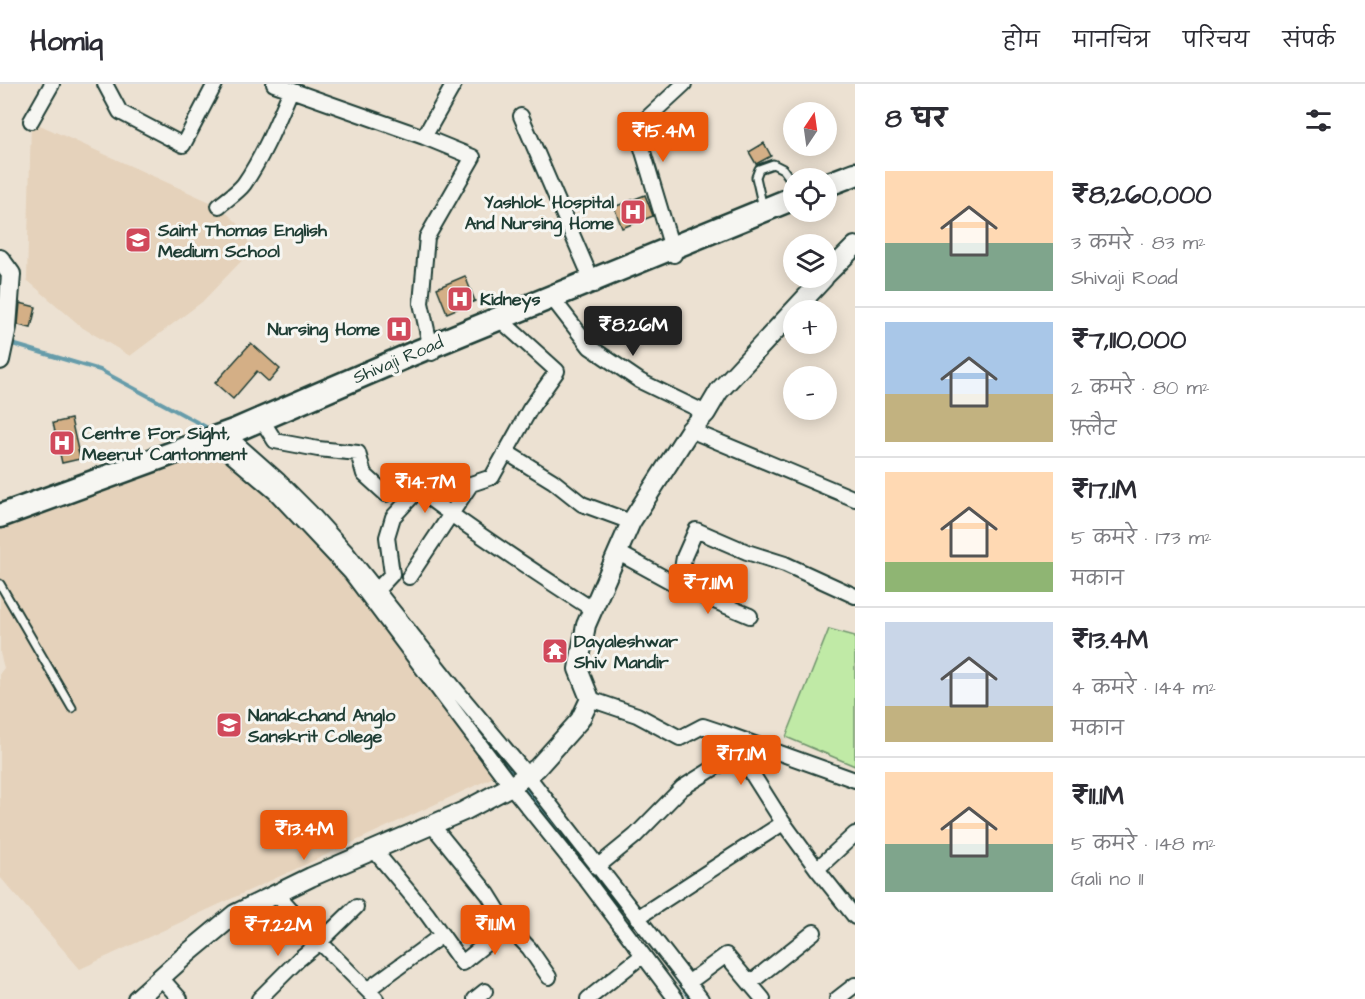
<!DOCTYPE html>
<html lang="hi">
<head>
<meta charset="utf-8">
<style>
  body { margin:0; font-family:"Architects Daughter","Playpen Sans Deva",sans-serif; background:#f7f7f7; color:#2b2b33; height:100vh; display:flex; flex-direction:column; font-size:22px; white-space:nowrap }
  * { box-sizing:border-box; margin:0 }
  p { font-size:20px; color:#7c7c81 }
  .icon { flex:none; width:33px; height:33px; fill:none; stroke:currentColor; stroke-width:2; stroke-linecap:round; stroke-linejoin:round }
  .map { position:relative; flex:1; overflow:hidden }
  .panel { display:flex; flex-direction:column; background:#fff; width:510px }
  .panel>* { flex:none }
  .needle { width:39px; rotate:13deg }
  .fabs { position:absolute; left:783px; top:18px; display:grid; gap:12px }
  .fabs a { display:grid; place-items:center; width:54px; height:54px; border-radius:50%; background:#fff; box-shadow:0 3px 15px #0003; font-size:30px }
  .price { position:absolute; translate:-50% -51px; padding:0 14px; border-radius:6px; background:#ea580c; color:#fff; font-size:20px; line-height:39px; filter:drop-shadow(0 2px 3px #0008) }
  .price::after { content:''; position:absolute; left:50%; top:36px; width:18px; height:14px; margin-left:-9px; background:inherit; clip-path:polygon(0 0,100% 0,50% 100%) }
  .price.active { background:#222; color:#fff }
  ul { padding:0; list-style:none }
  li { display:flex; align-items:center; gap:18px; height:150px; padding:0 30px }
  li+li { border-top:2px solid #e1e1e2 }
  li span { display:grid; place-items:center; flex:none; width:168px; height:120px; border-radius:0px; color:#555 }
  li>.icon { margin-inline-start:auto }
  span .icon { width:72px; height:72px; fill:#fffc; stroke-width:1 }
  li b { font-size:26px }
  h2 { display:flex; justify-content:space-between; align-items:center; height:72px; padding:0 30px; font-size:26px }
  header { display:flex; align-items:center; gap:36px; box-sizing:border-box; height:84px; padding:0 30px; background:#fff; border-bottom:2px solid #e1e1e2 }
  header strong { font-size:28px }
  nav { display:flex; gap:33px; margin-inline-start:auto; font-size:21px }
  main { display:flex; flex:1; min-height:0 }
  .map>svg:first-child { display:block }
  .built { fill:#e5d2bb }
  .green { fill:#c0eaa6; stroke:#70946d; stroke-width:1.5 }
  .lines { fill:none; stroke-linecap:round; stroke-linejoin:round }
  .stream { stroke:#669caa; stroke-width:4 }
  .building { fill:#d4af86; stroke:#1f3d34; stroke-width:1.5 }
  .service-casing { stroke:#1f3d34; stroke-width:11 }
  .minor-casing { stroke:#1f3d34; stroke-width:18 }
  .tertiary-casing { stroke:#1f3d34; stroke-width:22 }
  .primary-casing { stroke:#1f3d34; stroke-width:27 }
  .service { stroke:#f6f6f2; stroke-width:7 }
  .minor { stroke:#f6f6f2; stroke-width:14 }
  .tertiary { stroke:#f6f6f2; stroke-width:18 }
  .primary { stroke:#f6f6f2; stroke-width:22 }
  .labels { text-anchor:middle; dominant-baseline:central; stroke-width:6; stroke-linejoin:round; paint-order:stroke }
  .poi-label { font-size:18px; font-weight:bold; fill:#1f3d34; stroke:#f6f6f2; text-anchor:start }
  .street-label { font-size:18px; fill:#1f3d34; stroke:#f6f6f2 }
</style>
</head>
<body>
<header>
<strong>Homiq</strong>
<nav><a>होम</a><a>मानचित्र</a><a>परिचय</a><a>संपर्क</a></nav>
</header>
<main>
<div class="map">
<svg width="855" height="915" viewBox="0 0 855 915">
  <rect width="100%" height="100%" fill="#ece1d2"/>
  <filter id="ink" filterUnits="userSpaceOnUse"><feTurbulence type="fractalNoise" baseFrequency=".0167" numOctaves="2"/><feDisplacementMap in="SourceGraphic" scale="12" xChannelSelector="R" yChannelSelector="G"/><feConvolveMatrix kernelMatrix="1 2 1 2 8 2 1 2 1" color-interpolation-filters="sRGB"/></filter>
  <g filter="url(#ink)">
    <path class="built" d="M 31,37 L 219,122 L 244,145 L 251,167 L 202,218 L 130,272 L 83,244 L 27,196 Z
      M 213,368 L 272,414 L 353,499 L 496,692 L 80,885 L 0,793 L 0,589 L 4,584 L 0,569 L 0,443 Z"/>
    <path class="green" d="M 829,545 L 855,552 L 855,682 L 786,653 Z"/>
    <g class="lines">
      <path class="stream" d="M 9,259 L 100,286 L 206,343
        M 454,615 L 515,691
        M 522,699 L 570,763 L 619,820
        M 673,890 L 691,915"/>
    </g>
    <path class="building" d="M 764,59 L 771,72 L 756,80 L 749,68 Z
      M 645,111 L 653,132 L 622,144 L 614,123 Z
      M 465,192 L 475,217 L 447,229 L 437,204 Z
      M 20,219 L 36,223 L 31,244 L 18,241 Z
      M 251,259 L 280,285 L 269,298 L 257,287 L 233,315 L 215,299 Z
      M 71,335 L 80,375 L 62,379 L 53,339 Z"/>
    <g class="lines">
      <g class="service-casing">
        <path id="service" d="M 763,124 L 756,93 L 759,85 L 773,80 L 783,85 L 794,100
          M 0,500 L 72,624"/>
      </g>
      <g class="minor-casing">
        <path id="minor" d="M 105,0 L 120,28 L 183,61 L 215,0
          M 274,0 L 424,53 L 473,73 L 427,153 L 421,219 L 432,269
          M 521,32 L 594,201
          M 31,37 L 52,0
          M 424,53 L 454,0
          M 219,122 C 227,115 238,108 244,100 C 263,73 278,36 291,6
          M 674,171 L 641,61 L 645,36 L 684,0
          M 556,219 L 590,263 L 640,297 L 706,329
          M 265,341 L 275,357 L 318,365 L 358,369 L 364,390 L 386,410
          M 690,346 L 855,415
          M 226,350 L 279,397 L 310,428 L 347,469 L 456,606 L 527,691 L 701,915
          M 212,355 L 275,408 L 351,489 L 511,702 L 585,794 L 676,915
          M 506,368 L 553,397 L 582,420 L 631,438
          M 617,468 L 679,502 L 684,473 L 696,446 L 747,468 L 785,480 L 855,512
          M 409,493 L 471,400 L 492,393 L 530,325 L 557,287 L 505,240 L 502,233
          M 679,502 L 750,532
          M 377,506 L 392,490 L 387,453 L 393,433 L 418,406 C 474,448 533,487 592,525
          M 590,615 L 637,631 L 680,654 L 703,642 L 724,649 L 744,677 L 782,737 L 817,785 L 855,750
          M 724,649 L 855,696
          M 432,741 L 488,810 L 508,842 L 529,864 L 549,893
          M 374,766 L 427,830 L 462,879 L 508,842
          M 597,783 L 635,752 L 682,704 L 738,669
          M 817,785 L 855,833
          M 277,810 L 320,858 L 376,915
          M 637,834 L 783,739
          M 161,894 L 180,915
          M 688,899 L 726,871 L 763,915
          M 750,899 L 814,848
          M 367,906 L 442,851
          M 259,915 L 299,875 L 320,858 L 356,823
          M 475,915 L 485,907
          M 588,915 L 643,871
          M 837,915 L 855,901"/>
      </g>
      <g class="tertiary-casing">
        <path id="tertiary" d="M 0,175 L 11,190 L 7,243 L 0,276
          M 826,191 L 855,162
          M 137,915 L 188,869 L 235,830 L 311,793 L 464,727 L 511,702 L 537,684 L 580,636 L 590,615 L 578,585 L 586,541 L 631,438 L 690,346 L 706,329 L 719,307 L 824,194"/>
      </g>
      <g class="primary-casing">
        <path id="primary" d="M 826,101 L 855,90
          M 0,432 L 236,346 L 412,270 L 794,114"/>
      </g>
      <use href="#service" class="service"/>
      <use href="#minor" class="minor"/>
      <use href="#tertiary" class="tertiary"/>
      <use href="#primary" class="primary"/>
    </g>
  </g>
  <defs>
    <g id="hospital-square" transform="scale(1.35)"><rect x="-9" y="-9" width="18" height="18" rx="4" fill="#d1495b" stroke="#f6f6f2"/><path d="M-5-5h3v3.5h4V-5h3V5h-3V1.5h-4V5h-3Z" fill="#fff"/></g>
    <g id="school-square" transform="scale(1.35)"><rect x="-9" y="-9" width="18" height="18" rx="4" fill="#d1495b" stroke="#f6f6f2"/><path d="M0-5L7-2L0 1L-7-2ZM-4 1L0 2.5L4 1V4Q0 6-4 4Z" fill="#fff"/></g>
    <g id="temple-square" transform="scale(1.35)"><rect x="-9" y="-9" width="18" height="18" rx="4" fill="#d1495b" stroke="#f6f6f2"/><path d="M0-6L5-2H3V0L6.5 2.5H4V6H1.5V3h-3V6H-4V2.5H-6.5L-3 0V-2H-5Z" fill="#fff"/></g>
    <g id="university-square" transform="scale(1.35)"><rect x="-9" y="-9" width="18" height="18" rx="4" fill="#d1495b" stroke="#f6f6f2"/><path d="M0-5L7-2L0 1L-7-2ZM-4 1L0 2.5L4 1V4Q0 6-4 4Z" fill="#fff"/></g>
  </defs>
  <g fill-rule="evenodd">
    <use href="#hospital-square" x="633" y="128"/>
    <use href="#school-square" x="138" y="156"/>
    <use href="#hospital-square" x="460" y="215"/>
    <use href="#hospital-square" x="399" y="245"/>
    <use href="#hospital-square" x="62" y="359"/>
    <use href="#temple-square" x="555" y="567"/>
    <use href="#university-square" x="229" y="641"/>
  </g>
  <g class="labels">
    <g class="poi-label">
      <text x="614" y="118" text-anchor="end">Yashlok Hospital<tspan x="614" dy="21">And Nursing Home</tspan></text>
      <text x="158" y="146">Saint Thomas English<tspan x="158" dy="21">Medium School</tspan></text>
      <text x="480" y="215">Kidneys</text>
      <text x="380" y="245" text-anchor="end">Nursing Home</text>
      <text x="82" y="349">Centre For Sight,<tspan x="82" dy="21">Meerut Cantonment</tspan></text>
      <text x="574" y="557">Dayaleshwar<tspan x="574" dy="21">Shiv Mandir</tspan></text>
      <text x="248" y="631">Nanakchand Anglo<tspan x="248" dy="21">Sanskrit College</tspan></text>
    </g>
    <g class="street-label">
      <text transform="translate(398 276) rotate(-23)">Shivaji Road</text>
    </g>
  </g>
</svg>
<div class="fabs">
<a><svg class="needle" viewBox="-14 -14 28 28"><path d="M0-13l5 13h-10z" fill="#e53935"/><path d="M0 13l5-13h-10z" fill="#7c7c81"/></svg></a>
<a><svg class="icon" aria-label="locate" viewBox="0 0 24 24"><circle cx="12" cy="12" r="6"/><path d="M12 2v4M12 18v4M2 12h4M18 12h4"/></svg></a>
<a><svg class="icon" aria-label="layers" viewBox="0 0 24 24"><path d="M12 4l9 5-9 5-9-5zM3 14l9 5 9-5"/></svg></a>
<a>+</a>
<a>−</a>
</div>
<b class="price" style="left:663px;top:79px">₹15.4M</b>
<b class="price active" style="left:633px;top:273px">₹8.26M</b>
<b class="price" style="left:425px;top:430px">₹14.7M</b>
<b class="price" style="left:708px;top:531px">₹7.11M</b>
<b class="price" style="left:741px;top:702px">₹17.1M</b>
<b class="price" style="left:304px;top:777px">₹13.4M</b>
<b class="price" style="left:495px;top:872px">₹11.1M</b>
<b class="price" style="left:278px;top:873px">₹7.22M</b>
</div>
<section class="panel">
<h2>8 घर<svg class="icon" aria-label="filters" viewBox="0 0 24 24"><path d="M4 7h16M4 17h16"/><circle cx="9" cy="7" r="2"/><circle cx="15" cy="17" r="2"/></svg></h2>
<ul>
<li><span style="background:linear-gradient(#ffd9b3 60%,#7fa58c 0)"><svg class="icon" aria-label="home" viewBox="0 0 24 24"><path d="M3 11l9-7 9 7M6 9v11h12V9"/></svg></span><div><b>₹8,260,000</b><p>3 कमरे · 83 m²</p><p>Shivaji Road</p></div></li>
<li><span style="background:linear-gradient(#a9c7e8 60%,#c2b280 0)"><svg class="icon" aria-label="home" viewBox="0 0 24 24"><path d="M3 11l9-7 9 7M6 9v11h12V9"/></svg></span><div><b>₹7,110,000</b><p>2 कमरे · 80 m²</p><p>फ़्लैट</p></div></li>
<li><span style="background:linear-gradient(#ffd9b3 75%,#8fb573 0)"><svg class="icon" aria-label="home" viewBox="0 0 24 24"><path d="M3 11l9-7 9 7M6 9v11h12V9"/></svg></span><div><b>₹17.1M</b><p>5 कमरे · 173 m²</p><p>मकान</p></div></li>
<li><span style="background:linear-gradient(#c9d6e8 70%,#c2b280 0)"><svg class="icon" aria-label="home" viewBox="0 0 24 24"><path d="M3 11l9-7 9 7M6 9v11h12V9"/></svg></span><div><b>₹13.4M</b><p>4 कमरे · 144 m²</p><p>मकान</p></div></li>
<li><span style="background:linear-gradient(#ffd9b3 60%,#7fa58c 0)"><svg class="icon" aria-label="home" viewBox="0 0 24 24"><path d="M3 11l9-7 9 7M6 9v11h12V9"/></svg></span><div><b>₹11.1M</b><p>5 कमरे · 148 m²</p><p>Gali no 11</p></div></li>
</ul>
</section>
</main>
</body>
</html>
